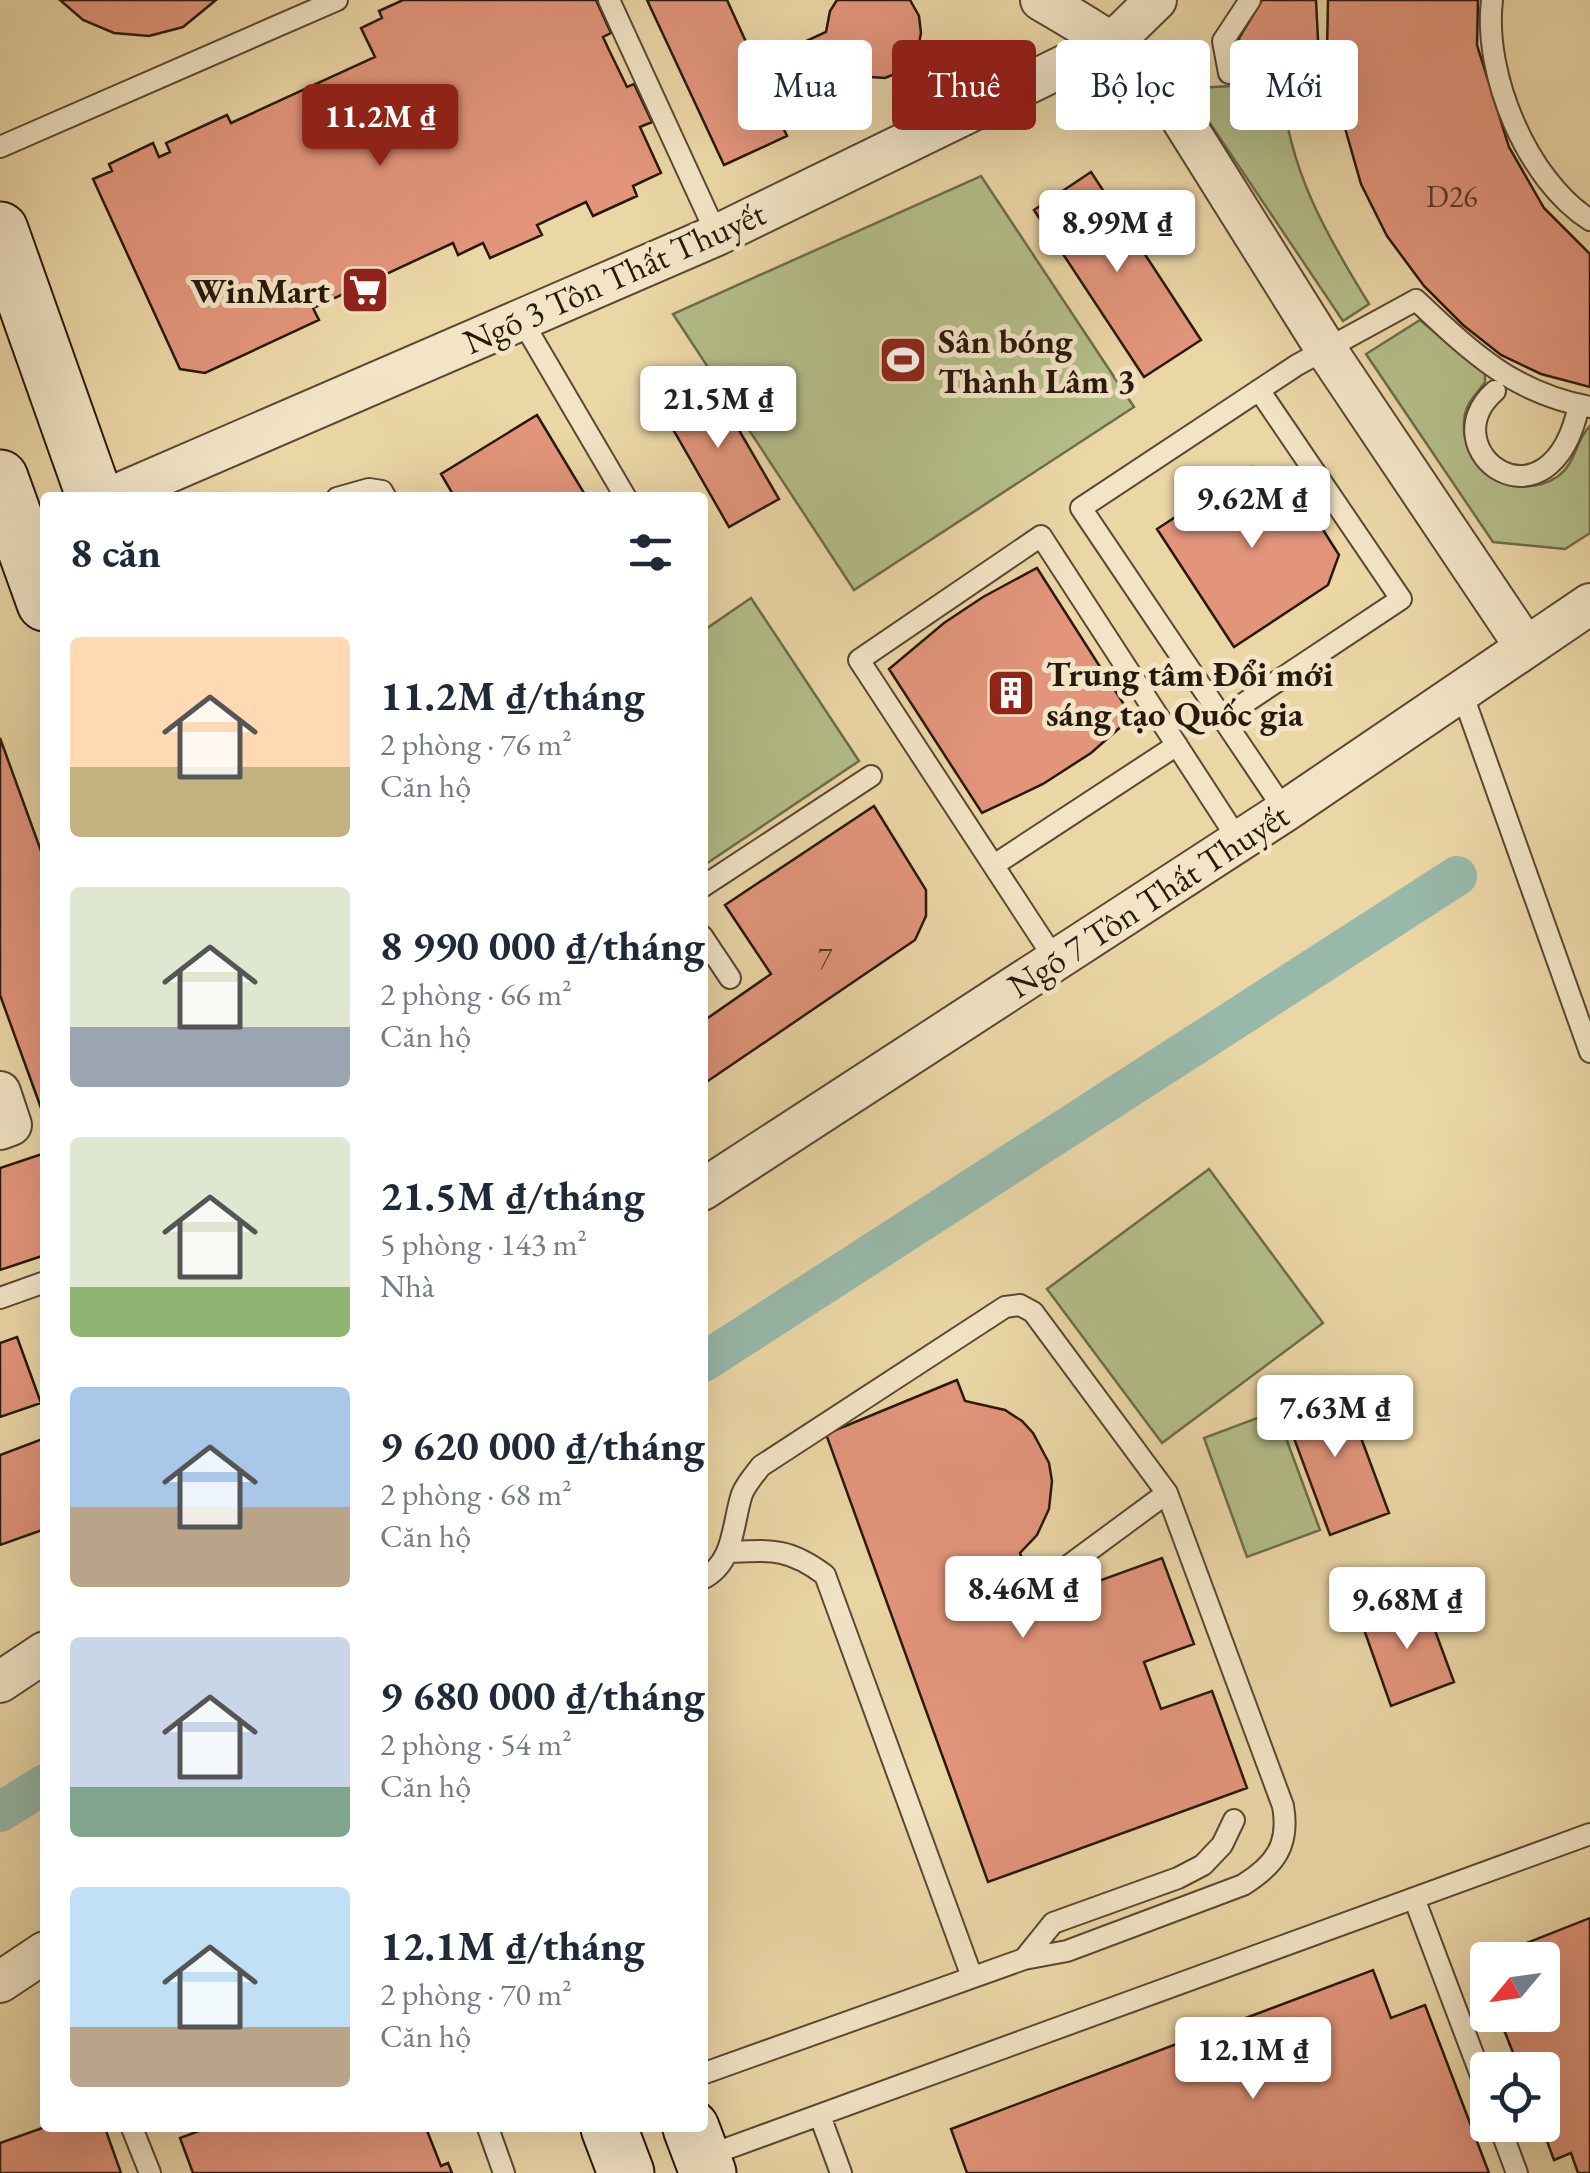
<!DOCTYPE html>
<html lang="vi">
<head>
<meta charset="utf-8">
<style>
  body { margin:0; font-family:"EB Garamond",serif; background:#f6f6f7; color:#1f2937; height:100vh; display:flex; flex-direction:column; font-size:38px; white-space:nowrap }
  * { box-sizing:border-box; margin:0 }
  p { font-size:32px; color:#747a83 }
  .icon { flex:none; width:55px; height:55px; fill:none; stroke:currentColor; stroke-width:2; stroke-linecap:round; stroke-linejoin:round }
  .map { position:relative; flex:1; overflow:hidden }
  .sheet { position:absolute; left:40px; top:492px; width:668px; height:1640px; display:flex; flex-direction:column; background:#fff; border-radius:10px; box-shadow:0 10px 40px #0002 }
  .sheet>* { flex:none }
  .hud { position:absolute; left:738px; top:40px; width:702px; height:90px; display:flex; gap:20px }
  .needle { width:65px; rotate:241deg }
  .controls { position:absolute; left:1470px; top:1942px; display:grid; gap:20px }
  .controls a { display:grid; place-items:center; width:90px; height:90px; border-radius:10px; background:#fff; box-shadow:0 10px 40px #0002; font-size:50px }
  .price { position:absolute; translate:-50% -85px; padding:0 22px; border-radius:10px; background:#fff; color:#222; font-size:32px; line-height:65px; filter:drop-shadow(0 2px 5px #0008) }
  .price::after { content:''; position:absolute; left:50%; top:60px; width:30px; height:22px; margin-left:-15px; background:inherit; clip-path:polygon(0 0,100% 0,50% 100%) }
  .price.on { background:#8f2418; color:#fff }
  ul { padding:0; list-style:none }
  li { display:flex; align-items:center; gap:30px; height:250px; padding:0 30px }
  li span { display:grid; place-items:center; flex:none; width:280px; height:200px; border-radius:10px; color:#555 }
  li>.icon { margin-inline-start:auto }
  span .icon { width:120px; height:120px; fill:#fffc; stroke-width:1 }
  li b { font-size:42px }
  h2 { display:flex; justify-content:space-between; align-items:center; height:120px; padding:0 30px; font-size:42px }
  .pill { padding:0 35px; border-radius:10px; background:#fff; box-shadow:0 10px 40px #0002; font-size:35px; line-height:90px }
  .pill.on { background:#8f2418; color:#fff }
  .map>svg:first-child { display:block }
  .green { fill:#b4be89; stroke:#6e6c4a; stroke-width:2.5 }
  .lines { fill:none; stroke-linecap:round; stroke-linejoin:round }
  .canal { stroke:#98b9aa; stroke-width:40 }
  .building { fill:#e2957b; stroke:#29190c; stroke-width:2.5 }
  .service-casing { stroke:#5a4832; stroke-width:24 }
  .minor-casing { stroke:#5a4832; stroke-width:44 }
  .secondary-casing { stroke:#29190c; stroke-width:59 }
  .service { stroke:#f2e4c5; stroke-width:20 }
  .minor { stroke:#f2e4c5; stroke-width:40 }
  .secondary { stroke:#f2e4c5; stroke-width:55 }
  .labels { text-anchor:middle; dominant-baseline:central; stroke-width:10; stroke-linejoin:round; paint-order:stroke }
  .number-label { font-size:30px; fill:#573828 }
  .street-label { font-size:35px; fill:#29190c; stroke:#f2e4c5 }
  .poi-label { font-size:35px; font-weight:bold; fill:#29190c; stroke:#f2e4c5; text-anchor:start }
</style>
</head>
<body>
<div class="map">
<svg width="1590" height="2173" viewBox="0 0 1590 2173">
  <rect width="100%" height="100%" fill="#ebd6a6"/>
  <filter id="stains"><feTurbulence type="fractalNoise" baseFrequency=".002" numOctaves="4"/><feColorMatrix values="0 0 0 0 .2 0 0 0 0 .09 0 0 0 0 .02 0 0 0 .5 -.17"/></filter>
  <radialGradient id="worn" r=".72"><stop offset=".6" stop-color="#630" stop-opacity="0"/><stop offset="1" stop-color="#630" stop-opacity=".3"/></radialGradient>
  <path class="green" d="M 1281,83 C 1289,170 1324,231 1369,304 L 1343,321 L 1199,107 L 1198,88 Z
    M 981,176 L 1134,407 L 854,590 L 673,314 Z
    M 1420,320 L 1485,374 L 1485,382 C 1478,393 1468,400 1465,414 C 1455,465 1515,505 1557,477 C 1576,464 1575,441 1590,426 L 1590,533 L 1565,549 L 1493,542 L 1366,354 Z
    M 751,598 L 859,761 L 703,866 L 703,631 Z
    M 1209,1169 L 1323,1323 L 1162,1443 L 1047,1289 Z
    M 1276,1411 L 1320,1530 L 1247,1557 L 1204,1438 Z"/>
  <g class="lines">
    <path class="canal" d="M 702,1363 L 1457,876
      M 0,1812 L 45,1784"/>
  </g>
  <path class="building" d="M 60,0 L 216,0 L 183,27 L 149,36 L 114,33 L 83,20 Z
    M 403,0 L 596,0 L 611,33 L 603,37 L 609,50 L 627,87 L 634,84 L 652,122 L 640,127 L 661,173 L 633,186 L 637,196 L 593,216 L 586,202 L 537,225 L 542,235 L 490,258 L 483,243 L 458,255 L 453,243 L 313,308 L 319,320 L 205,373 L 180,369 L 93,179 L 112,171 L 109,164 L 153,143 L 159,157 L 170,152 L 166,143 L 227,115 L 231,123 L 375,57 L 361,28 L 382,18 L 379,11 Z
    M 647,0 L 727,0 L 756,64 L 826,32 L 830,11 L 837,0 L 910,0 L 919,16 L 921,33 L 918,49 L 910,62 L 900,72 L 885,78 L 856,76 L 843,68 L 828,47 L 760,79 L 787,136 L 724,165 Z
    M 1262,0 L 1316,0 L 1319,60 L 1242,70 L 1239,38 Z
    M 1328,0 L 1478,0 L 1477,45 L 1509,147 L 1544,208 L 1590,254 L 1590,387 L 1541,374 L 1501,355 L 1463,325 L 1424,286 L 1387,236 L 1361,184 L 1341,114 L 1327,52 Z
    M 1091,172 L 1201,340 L 1144,377 L 1034,210 Z
    M 707,375 L 779,499 L 729,527 L 658,403 Z
    M 537,415 L 587,498 L 455,498 L 441,474 Z
    M 1252,467 L 1285,470 L 1339,555 L 1328,585 L 1234,647 L 1157,529 Z
    M 1037,568 L 1132,717 L 1091,753 L 1043,784 L 982,813 L 889,669 L 944,623 L 983,597 Z
    M 0,738 L 45,862 L 45,1119 L 0,995 Z
    M 874,806 L 926,890 L 926,916 L 915,940 L 702,1085 L 702,1022 L 771,974 L 725,905 Z
    M 45,1153 L 45,1255 L 0,1270 L 0,1168 Z
    M 17,1337 L 41,1403 L 0,1417 L 0,1343 Z
    M 957,1380 L 965,1401 L 1005,1410 L 1022,1421 L 1033,1433 L 1049,1463 L 1052,1481 L 1049,1509 L 1037,1535 L 1020,1553 L 1038,1603 L 1162,1558 L 1194,1644 L 1144,1662 L 1161,1709 L 1212,1691 L 1247,1788 L 988,1882 L 826,1434 Z
    M 1341,1384 L 1389,1513 L 1330,1535 L 1282,1406 Z
    M 45,1438 L 45,1529 L 0,1545 L 0,1455 Z
    M 1423,1598 L 1454,1682 L 1391,1706 L 1361,1621 Z
    M 1590,1918 L 1590,2173 L 1578,2173 L 1571,2153 L 1554,2160 L 1541,2125 L 1542,2070 L 1520,2070 L 1498,2015 L 1542,2015 L 1542,1960 L 1492,1960 L 1491,1957 Z
    M 1373,1970 L 1391,2018 L 1425,2005 L 1489,2173 L 967,2173 L 951,2129 Z
    M 45,2127 L 105,2128 L 121,2173 L 0,2173 L 0,2143 Z
    M 207,2128 L 426,2128 L 441,2166 L 448,2163 L 452,2173 L 193,2173 L 180,2138 Z"/>
  <g class="lines">
    <g class="service-casing">
      <path id="service" d="M 609,0 L 717,235
        M 1492,0 C 1483,74 1527,180 1590,220
        M 1229,73 L 1223,41 L 1250,0
        M 0,147 L 337,0
        M 521,319 L 626,498
        M 1495,391 C 1428,450 1550,541 1579,405
        M 337,498 L 369,489 L 382,491 L 386,498
        M 1461,690 L 1590,1052
        M 1222,718 L 1401,599 L 1259,390
        M 1285,811 L 1081,508 L 1297,365 L 1416,300 C 1471,352 1513,393 1590,407
        M 994,865 L 1177,745
        M 702,887 L 871,776
        M 702,936 L 730,978
        M 1056,961 L 859,660 L 1041,536 L 1239,841
        M 0,1298 L 45,1282
        M 729,1552 C 772,1550 789,1548 825,1575 L 972,1977
        M 702,1579 C 735,1563 732,1524 742,1494 C 746,1484 754,1475 761,1466 L 1005,1307 L 1020,1305 L 1033,1312 L 1167,1493 L 1283,1806 C 1290,1845 1275,1865 1243,1885 L 1067,1951 L 1024,1959 L 702,2074
        M 1049,1580 L 1167,1493
        M 1414,1898 L 1488,2094
        M 1024,1959 L 1053,1923 L 1178,1878 L 1203,1865 L 1222,1845 L 1234,1820
        M 820,2116 L 841,2173
        M 1499,2125 L 1517,2173
        M 132,2128 L 150,2173
        M 488,2128 L 504,2173
        M 704,2157 L 1590,1834"/>
    </g>
    <g class="minor-casing">
      <path id="minor" d="M 1041,0 C 1091,29 1131,51 1168,97 L 1327,351 L 1525,646
        M 109,498 L 717,235 L 1113,42 L 1156,0
        M 0,1092 L 11,1125 L 0,1129
        M 702,1190 L 1285,811 L 1590,604
        M 0,1682 L 45,1652
        M 0,1982 L 45,1952"/>
    </g>
    <g class="secondary-casing">
      <path id="secondary" d="M 0,230 L 95,498
        M 0,478 L 45,603
        M 609,2128 L 626,2173
        M 691,2128 L 708,2173"/>
    </g>
    <use href="#service" class="service"/>
    <use href="#minor" class="minor"/>
    <use href="#secondary" class="secondary"/>
  </g>
  <defs>
    <g id="supermarket-square" transform="scale(2.5)"><rect x="-9" y="-9" width="18" height="18" rx="4" fill="#8f2418" stroke="#f2e4c5"/><path d="M-6-5.5h2.5l.6 2H6L4.5 2H-2.5L-4.4-4H-6ZM-1.5 3.2a1.3 1.3 0 1 0 .1 0ZM3 3.2a1.3 1.3 0 1 0 .1 0Z" fill="#fff"/></g>
    <g id="stadium-square" transform="scale(2.5)"><rect x="-9" y="-9" width="18" height="18" rx="4" fill="#8f2418" stroke="#f2e4c5"/><path d="M0-5a6.5 5 0 1 0 0 10a6.5 5 0 1 0 0-10ZM-3.5-1.8h7v3.6h-7Z" fill="#fff"/></g>
    <g id="building-square" transform="scale(2.5)"><rect x="-9" y="-9" width="18" height="18" rx="4" fill="#8f2418" stroke="#f2e4c5"/><path d="M-4-6H4V6H1V3H-1V6H-4ZM-2.5-4.3h1.7v1.8h-1.7ZM.8-4.3h1.7v1.8H.8ZM-2.5-1h1.7V.8h-1.7ZM.8-1h1.7V.8H.8Z" fill="#fff"/></g>
  </defs>
  <g fill-rule="evenodd">
    <use href="#supermarket-square" x="365" y="290"/>
    <use href="#stadium-square" x="903" y="360"/>
    <use href="#building-square" x="1011" y="693"/>
  </g>
  <g class="labels">
    <g class="number-label">
      <text x="1452" y="196">D26</text>
      <text x="825" y="957">7</text>
    </g>
    <g class="street-label">
      <text transform="translate(614 277) rotate(-24)">Ngõ 3 Tôn Thất Thuyết</text>
      <text transform="translate(1148 900) rotate(-33)">Ngõ 7 Tôn Thất Thuyết</text>
    </g>
    <g class="poi-label">
      <text x="330" y="290" text-anchor="end">WinMart</text>
      <text x="938" y="340">Sân bóng<tspan x="938" dy="40">Thành Lâm 3</tspan></text>
      <text x="1046" y="673">Trung tâm Đổi mới<tspan x="1046" dy="40">sáng tạo Quốc gia</tspan></text>
    </g>
  </g>
  <rect width="100%" height="100%" filter="url(#stains)"/>
  <rect width="100%" height="100%" fill="url(#worn)"/>
</svg>
<div class="controls">
<a><svg class="needle" viewBox="-14 -14 28 28"><path d="M0-13l5 13h-10z" fill="#e53935"/><path d="M0 13l5-13h-10z" fill="#747a83"/></svg></a>
<a><svg class="icon" aria-label="locate" viewBox="0 0 24 24"><circle cx="12" cy="12" r="6"/><path d="M12 2v4M12 18v4M2 12h4M18 12h4"/></svg></a>
</div>
<b class="price on" style="left:380px;top:169px">11.2M ₫</b>
<b class="price" style="left:1117px;top:275px">8.99M ₫</b>
<b class="price" style="left:718px;top:451px">21.5M ₫</b>
<b class="price" style="left:1252px;top:551px">9.62M ₫</b>
<b class="price" style="left:1335px;top:1460px">7.63M ₫</b>
<b class="price" style="left:1023px;top:1641px">8.46M ₫</b>
<b class="price" style="left:1407px;top:1652px">9.68M ₫</b>
<b class="price" style="left:1253px;top:2102px">12.1M ₫</b>
<div class="hud">
<a class="pill">Mua</a>
<a class="pill on">Thuê</a>
<a class="pill">Bộ lọc</a>
<a class="pill">Mới</a>
</div>
<section class="sheet">
<h2>8 căn<svg class="icon" aria-label="filters" viewBox="0 0 24 24"><path d="M4 7h16M4 17h16"/><circle cx="9" cy="7" r="2"/><circle cx="15" cy="17" r="2"/></svg></h2>
<ul>
<li><span style="background:linear-gradient(#ffd9b3 65%,#c2b280 0)"><svg class="icon" aria-label="home" viewBox="0 0 24 24"><path d="M3 11l9-7 9 7M6 9v11h12V9"/></svg></span><div><b>11.2M ₫/tháng</b><p>2 phòng · 76 m²</p><p>Căn hộ</p></div></li>
<li><span style="background:linear-gradient(#dfe7d0 70%,#9aa5b1 0)"><svg class="icon" aria-label="home" viewBox="0 0 24 24"><path d="M3 11l9-7 9 7M6 9v11h12V9"/></svg></span><div><b>8 990 000 ₫/tháng</b><p>2 phòng · 66 m²</p><p>Căn hộ</p></div></li>
<li><span style="background:linear-gradient(#dfe7d0 75%,#8fb573 0)"><svg class="icon" aria-label="home" viewBox="0 0 24 24"><path d="M3 11l9-7 9 7M6 9v11h12V9"/></svg></span><div><b>21.5M ₫/tháng</b><p>5 phòng · 143 m²</p><p>Nhà</p></div></li>
<li><span style="background:linear-gradient(#a9c7e8 60%,#b9a48a 0)"><svg class="icon" aria-label="home" viewBox="0 0 24 24"><path d="M3 11l9-7 9 7M6 9v11h12V9"/></svg></span><div><b>9 620 000 ₫/tháng</b><p>2 phòng · 68 m²</p><p>Căn hộ</p></div></li>
<li><span style="background:linear-gradient(#c9d6e8 75%,#7fa58c 0)"><svg class="icon" aria-label="home" viewBox="0 0 24 24"><path d="M3 11l9-7 9 7M6 9v11h12V9"/></svg></span><div><b>9 680 000 ₫/tháng</b><p>2 phòng · 54 m²</p><p>Căn hộ</p></div></li>
<li><span style="background:linear-gradient(#bfe0f5 70%,#b9a48a 0)"><svg class="icon" aria-label="home" viewBox="0 0 24 24"><path d="M3 11l9-7 9 7M6 9v11h12V9"/></svg></span><div><b>12.1M ₫/tháng</b><p>2 phòng · 70 m²</p><p>Căn hộ</p></div></li>
</ul>
</section>
</div>
</body>
</html>
